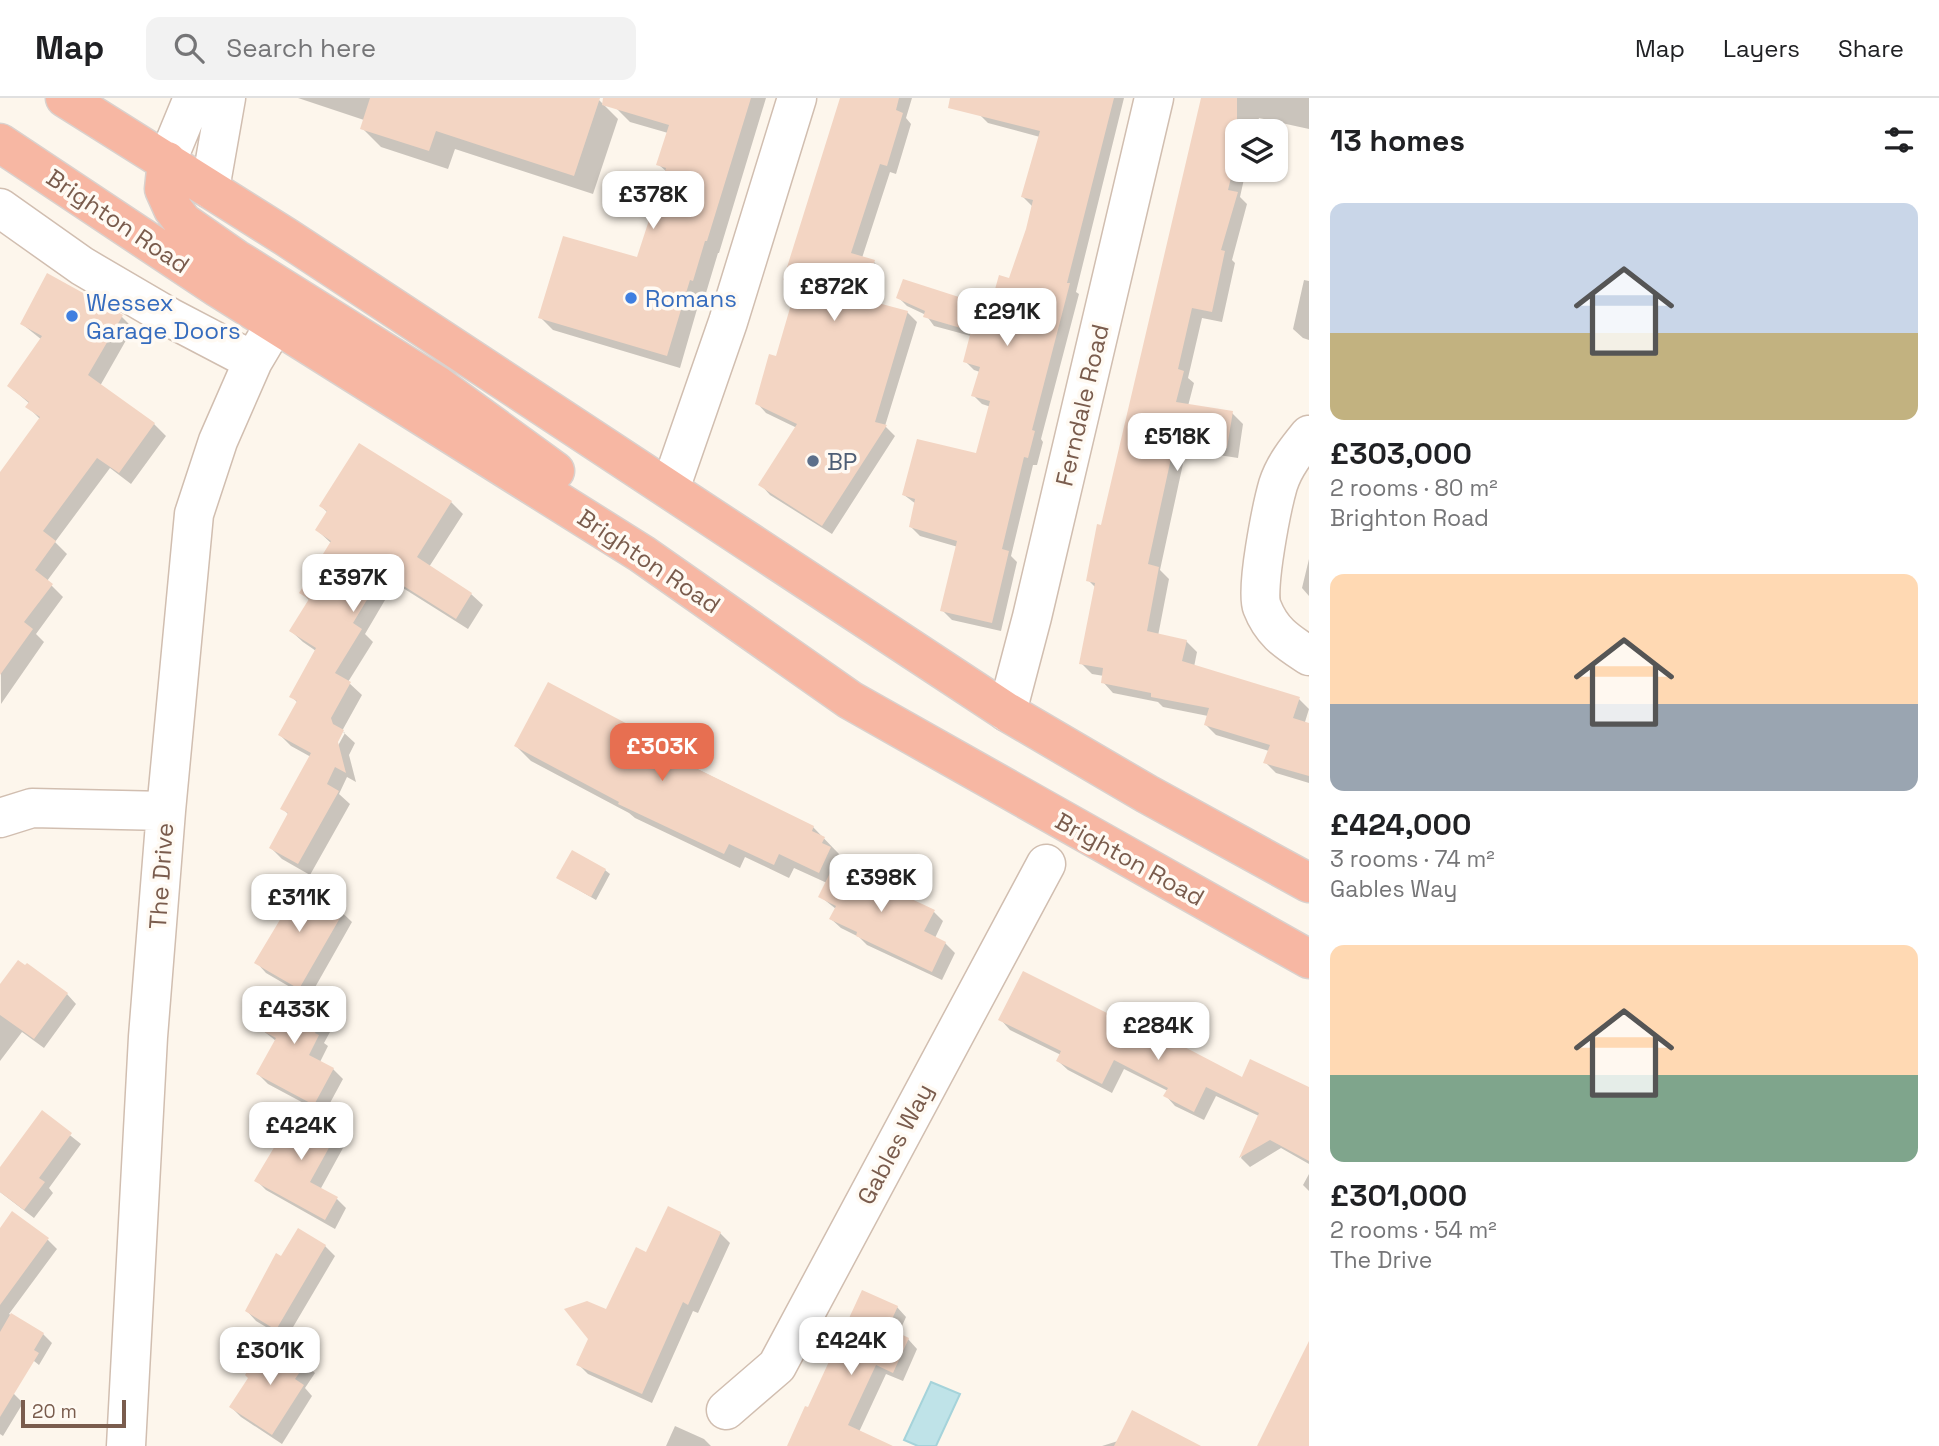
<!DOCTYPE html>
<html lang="en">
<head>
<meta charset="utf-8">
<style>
  body { margin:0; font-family:"Space Grotesk",sans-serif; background:#f2f2f2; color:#202124; height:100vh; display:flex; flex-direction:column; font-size:26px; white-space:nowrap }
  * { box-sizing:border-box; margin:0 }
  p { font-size:23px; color:#757577 }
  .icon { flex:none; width:38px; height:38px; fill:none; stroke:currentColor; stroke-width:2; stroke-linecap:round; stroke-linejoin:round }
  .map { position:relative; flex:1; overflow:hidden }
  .panel { display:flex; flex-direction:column; background:#fff; width:630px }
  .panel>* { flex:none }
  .fabs { position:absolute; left:1225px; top:21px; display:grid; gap:14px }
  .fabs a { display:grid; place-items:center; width:63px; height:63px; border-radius:14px; background:#fff; box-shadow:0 2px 5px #0004; font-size:35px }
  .scale { position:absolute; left:21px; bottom:18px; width:105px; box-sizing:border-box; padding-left:7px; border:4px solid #7a5c4d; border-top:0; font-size:19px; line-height:24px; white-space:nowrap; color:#7a5c4d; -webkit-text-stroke:5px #fffaf3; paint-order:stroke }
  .price { position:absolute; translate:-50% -60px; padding:0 16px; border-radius:14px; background:#fff; color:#222; font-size:23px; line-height:46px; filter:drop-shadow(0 2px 4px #0008) }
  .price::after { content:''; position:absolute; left:50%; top:42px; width:21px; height:16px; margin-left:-10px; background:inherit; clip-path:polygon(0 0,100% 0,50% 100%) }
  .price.current { background:#e76f51; color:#fff }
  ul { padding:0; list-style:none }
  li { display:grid; align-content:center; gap:14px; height:371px; padding:0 21px }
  li span { display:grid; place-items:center; height:217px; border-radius:14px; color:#555 }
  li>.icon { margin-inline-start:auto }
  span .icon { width:126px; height:126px; fill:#fffc; stroke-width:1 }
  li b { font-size:30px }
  h2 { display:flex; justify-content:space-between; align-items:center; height:84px; padding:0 21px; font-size:30px }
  header { display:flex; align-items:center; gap:42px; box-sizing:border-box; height:98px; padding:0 35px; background:#fff; border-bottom:2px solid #e0e0e0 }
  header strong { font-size:33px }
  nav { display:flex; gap:38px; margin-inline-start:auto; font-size:24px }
  .search { width:490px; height:63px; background:#f2f2f2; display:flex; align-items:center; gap:18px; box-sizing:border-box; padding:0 24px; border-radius:14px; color:#757577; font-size:26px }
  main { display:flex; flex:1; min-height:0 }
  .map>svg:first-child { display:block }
  .water { fill:#bfe3e8; stroke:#a5d3da; stroke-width:2 }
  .shadow { fill:#0003; fill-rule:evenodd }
  .building { fill:#f3d5c3 }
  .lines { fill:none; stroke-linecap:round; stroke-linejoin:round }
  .street-casing { stroke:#d1beb0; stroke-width:41 }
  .highway-casing { stroke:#dad1cd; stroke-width:41 }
  .street { stroke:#fff; stroke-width:38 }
  .highway { stroke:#f7b7a3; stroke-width:38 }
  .shop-dot { fill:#3f7fe0; stroke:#fffaf3; stroke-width:2.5 }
  .service-dot { fill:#5c6f8a; stroke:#fffaf3; stroke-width:2.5 }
  .labels { text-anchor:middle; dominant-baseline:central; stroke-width:7; stroke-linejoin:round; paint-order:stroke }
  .street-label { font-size:24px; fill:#7a5c4d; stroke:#fffaf3 }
  .shop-label { font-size:24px; fill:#366cbe; stroke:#fffaf3; text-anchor:start }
  .service-label { font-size:24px; fill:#4e5e75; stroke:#fffaf3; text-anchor:start }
</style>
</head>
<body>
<header>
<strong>Map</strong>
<div class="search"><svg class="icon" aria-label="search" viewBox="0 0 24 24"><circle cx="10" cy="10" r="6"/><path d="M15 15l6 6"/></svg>Search here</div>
<nav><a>Map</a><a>Layers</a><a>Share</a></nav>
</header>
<main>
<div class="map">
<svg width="1309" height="1348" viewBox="0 0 1309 1348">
  <rect width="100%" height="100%" fill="#fdf6ec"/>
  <path class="water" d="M 931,1284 L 960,1296 L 936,1348 L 918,1348 L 904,1342 Z"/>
  <path class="shadow" d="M 298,0 L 595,0 L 599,2 L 618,21 L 593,96 L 455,51 L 448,71 L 381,49 L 362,30 L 364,22 Z
    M 620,0 L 766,0 L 719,155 L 718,155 L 706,195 L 702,194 L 680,270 L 553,232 L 540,219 L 638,161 L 667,74 L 658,66 L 668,35 L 630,24 L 617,11 Z
    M 842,0 L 912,0 L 906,20 L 911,26 L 896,76 L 890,74 L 862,160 L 874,164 L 883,174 L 874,206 L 907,214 L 917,224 L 885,328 L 895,338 L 832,436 L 770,397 L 761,387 L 797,330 L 766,315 L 757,305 L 778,260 L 797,191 L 785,181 Z
    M 983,0 L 1124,0 L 1076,194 L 1079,196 L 1041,341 L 1043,344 L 1037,367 L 1033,367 L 1011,458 L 1017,464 L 1001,533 L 952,522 L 942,512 L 958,449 L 920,438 L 911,429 L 916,406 L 904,397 L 977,357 L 991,309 L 982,306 L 973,297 L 980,274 L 974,272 L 965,263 L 971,238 L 934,228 L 926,217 L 907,208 L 898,199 L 991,212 L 1010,182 L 1027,132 L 1032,108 L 1023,99 L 1040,39 L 988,25 L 979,16 Z
    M 1203,0 L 1309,0 L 1309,31 L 1259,20 L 1255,33 L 1237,33 L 1237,72 L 1246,72 L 1240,99 L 1247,106 L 1232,162 L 1235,165 L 1222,224 L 1202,220 L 1188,280 L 1194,285 L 1188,308 L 1232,315 L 1243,326 L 1238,360 L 1186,352 L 1160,472 L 1169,481 L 1158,538 L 1186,543 L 1197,554 L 1194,569 L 1299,601 L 1309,611 L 1305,624 L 1309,627 L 1309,685 L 1276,675 L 1265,664 L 1269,653 L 1216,637 L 1206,627 L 1208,618 L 1163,609 L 1158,604 L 1113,595 L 1103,584 L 1104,578 L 1092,576 L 1081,565 L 1096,490 L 1088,482 L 1103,429 Z
    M 1304,182 L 1309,183 L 1309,242 L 1303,240 L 1293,231 Z
    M 122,219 L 133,230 L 100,288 L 154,326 L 166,338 L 131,386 L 110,370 L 55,444 L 67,456 L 47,483 L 63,499 L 36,536 L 44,544 L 1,606 L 0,377 L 40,321 L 28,309 L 30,306 L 9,288 L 42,242 L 22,226 Z
    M 451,404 L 463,416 L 429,469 L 471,496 L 483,507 L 468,531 L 395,485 L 365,536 L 373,544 L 348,584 L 362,597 L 342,633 L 355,645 L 349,657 L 356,684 L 347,679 L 339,696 L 350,706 L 310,777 L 282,761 L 271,750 L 289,717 L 282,710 L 311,659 L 291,648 L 280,637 L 298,605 L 291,598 L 316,553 L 303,544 L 291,533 L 310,503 L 301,494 L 332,446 L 317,432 L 328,415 L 321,408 ZM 342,633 L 345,635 L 335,653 L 332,651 Z
    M 1309,461 L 1309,498 L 1302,490 Z
    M 516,648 L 670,650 L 685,665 L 813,729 L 839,756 L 838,758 L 876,776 L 886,785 L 884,790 L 934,814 L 943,823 L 935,840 L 945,845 L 955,855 L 942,882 L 867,847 L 859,839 L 841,830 L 831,821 L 836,811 L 821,799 L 827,785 L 794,770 L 789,780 L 745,759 L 740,770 L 635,720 L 629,715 L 531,663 Z
    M 605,772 L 610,776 L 596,802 L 558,780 Z
    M 329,802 L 352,824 L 309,900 L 266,875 L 257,865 Z
    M 0,890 L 67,896 L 76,906 L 44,950 L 22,934 L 0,963 Z
    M 326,914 L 336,923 L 324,945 L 328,948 L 320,964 L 333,971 L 343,981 L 324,1016 L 268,986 L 258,976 L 276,943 L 261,931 Z
    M 1001,922 L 1150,939 L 1243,981 L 1309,991 L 1309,1066 L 1281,1050 L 1250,1069 L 1241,1060 L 1259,1018 L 1216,998 L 1204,1022 L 1175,1008 L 1166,998 L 1168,993 L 1124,971 L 1112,995 L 1068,972 L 1058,963 L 1061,957 L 1010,932 Z
    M 42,1015 L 81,1046 L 49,1090 L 53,1095 L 34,1120 L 0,1094 L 0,1072 Z
    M 340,1030 L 349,1039 L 320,1092 L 337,1101 L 346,1110 L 335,1131 L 266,1092 L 257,1083 Z
    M 1309,1076 L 1309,1093 L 1303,1087 Z
    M 0,1133 L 48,1142 L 57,1151 L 9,1216 L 43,1236 L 52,1245 L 39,1267 L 0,1236 Z
    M 299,1133 L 325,1148 L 335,1158 L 286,1241 L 256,1223 L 247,1213 Z
    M 720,1135 L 730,1145 L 698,1215 L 693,1213 L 652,1305 L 588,1276 L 578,1266 L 606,1214 L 647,1156 Z
    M 897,1209 L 906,1219 L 898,1237 L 908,1241 L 917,1251 L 903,1283 L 886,1276 L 859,1334 L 887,1348 L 788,1348 L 809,1311 Z
    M 305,1266 L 315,1275 L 305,1290 L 312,1298 L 282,1346 L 241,1319 L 231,1309 L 250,1280 Z
    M 0,1289 L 14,1296 L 23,1305 L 3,1338 L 0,1336 Z
    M 675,1328 L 704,1341 L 711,1348 L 666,1348 Z
    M 1118,1343 L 1198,1348 L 1102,1348 Z"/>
  <path class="building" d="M 370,0 L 600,0 L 574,78 L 436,33 L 429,53 L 360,31 Z
    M 603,0 L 751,0 L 707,143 L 705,143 L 693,183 L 690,182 L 667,258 L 538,220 L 563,138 L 637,159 L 666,70 L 656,67 L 669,27 L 602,7 Z
    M 840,0 L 899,0 L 896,12 L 903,15 L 887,68 L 880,66 L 851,155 L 875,162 L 863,201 L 908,213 L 875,324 L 887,327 L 822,428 L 758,387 L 797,326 L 755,306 L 769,256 L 776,258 L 797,186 L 783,182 Z
    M 950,0 L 1114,0 L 1067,185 L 1070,185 L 1032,332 L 1035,333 L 1028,360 L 1024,359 L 1002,451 L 1009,453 L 992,525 L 940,513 L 957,443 L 909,429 L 915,401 L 902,397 L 917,341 L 976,355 L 990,303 L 971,298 L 980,269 L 963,264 L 971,233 L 923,219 L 925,213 L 896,200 L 903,181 L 990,209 L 999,177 L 1009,180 L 1026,131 L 1033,102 L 1021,99 L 1040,33 L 948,10 Z
    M 1201,0 L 1237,0 L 1237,55 L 1228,92 L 1238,94 L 1221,152 L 1225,153 L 1212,214 L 1192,210 L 1178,271 L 1184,273 L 1176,304 L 1233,313 L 1227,350 L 1175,342 L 1148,466 L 1159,469 L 1147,533 L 1187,542 L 1182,563 L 1300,599 L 1293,620 L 1309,625 L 1309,678 L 1263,665 L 1270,647 L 1204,627 L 1209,610 L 1151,599 L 1151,595 L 1101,585 L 1103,570 L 1079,566 L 1095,485 L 1086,483 L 1097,426 L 1101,427 Z
    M 47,175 L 123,217 L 88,277 L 155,325 L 119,375 L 97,360 L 43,433 L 56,443 L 35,472 L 53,486 L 24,524 L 33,531 L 0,577 L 0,374 L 40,319 L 25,309 L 29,304 L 7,288 L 42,238 L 20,226 Z
    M 359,345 L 452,403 L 417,459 L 472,495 L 456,521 L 383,475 L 353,525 L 362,531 L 335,575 L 351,584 L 331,620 L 333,626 L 344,632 L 338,644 L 346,675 L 335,669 L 327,686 L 339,693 L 298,766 L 269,750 L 288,715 L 280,711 L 311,655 L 278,637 L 297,603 L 289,599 L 316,550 L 289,533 L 309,501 L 299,495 L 331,443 L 315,432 L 327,413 L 319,408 Z
    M 548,584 L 671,649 L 667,656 L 814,728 L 812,733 L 825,739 L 822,745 L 831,749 L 819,775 L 779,756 L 774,767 L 729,746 L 724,756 L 618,706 L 619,704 L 514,648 Z
    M 572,752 L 606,771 L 591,799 L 556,780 Z
    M 839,757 L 877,774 L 873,783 L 935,812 L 924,833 L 946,844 L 932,874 L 856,838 L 857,834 L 829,821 L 836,808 L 818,799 Z
    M 296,780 L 330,801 L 328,804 L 344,813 L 299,891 L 254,865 L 281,820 L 275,816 Z
    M 18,862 L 25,867 L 27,865 L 68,895 L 34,941 L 0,917 L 0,886 Z
    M 1023,873 L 1149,936 L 1152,932 L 1242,979 L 1250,961 L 1309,989 L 1309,1063 L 1270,1042 L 1239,1060 L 1259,1015 L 1206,989 L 1194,1014 L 1163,998 L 1168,990 L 1114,962 L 1102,986 L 1056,963 L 1061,953 L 998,922 Z
    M 281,888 L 327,912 L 315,935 L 319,937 L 309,957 L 334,970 L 314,1007 L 256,976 L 276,940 L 259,931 Z
    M 300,1006 L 341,1028 L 310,1084 L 338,1099 L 325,1122 L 254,1083 Z
    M 42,1012 L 72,1035 L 39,1080 L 45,1084 L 24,1112 L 0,1094 L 0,1069 Z
    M 668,1108 L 721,1134 L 688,1207 L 683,1204 L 642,1296 L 576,1267 L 588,1241 L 564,1211 L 587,1203 L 606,1211 L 636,1149 L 646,1154 Z
    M 12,1113 L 49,1140 L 0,1207 L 0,1130 Z
    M 298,1130 L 326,1147 L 276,1232 L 245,1213 L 276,1155 L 281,1158 Z
    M 862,1192 L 898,1208 L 888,1230 L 909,1240 L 893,1275 L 876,1267 L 848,1327 L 893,1348 L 787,1348 L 805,1308 L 808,1309 Z
    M 11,1215 L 44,1235 L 34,1252 L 39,1255 L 0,1319 L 0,1234 Z
    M 269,1240 L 307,1264 L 295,1281 L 304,1287 L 272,1337 L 229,1309 L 248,1280 L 245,1277 Z
    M 1309,1243 L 1309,1348 L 1257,1348 Z
    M 1132,1312 L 1201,1348 L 1114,1348 Z"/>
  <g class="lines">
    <g class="street-casing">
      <path id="street" d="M 167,63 L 193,0
        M 210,91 L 226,0
        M 0,110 L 82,168 L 169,219 L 253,263
        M 1309,337 C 1296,353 1284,368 1278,387 C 1272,408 1255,492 1262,509 C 1272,535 1288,544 1309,558
        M 670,391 L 728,224 L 797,0
        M 1007,614 L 1032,519 L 1154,0
        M 0,720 L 32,710 L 166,713
        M 726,1312 L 777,1268 L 1046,766
        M 126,1348 L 148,939 L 166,713 L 194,416 L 218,343 L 253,263 L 275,226"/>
    </g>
    <g class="highway-casing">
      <path id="highway" d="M 65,0 L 286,139 L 1007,614 L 1147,696 L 1309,785
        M 0,45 L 218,190 L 642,456 L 850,602 L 1309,861
        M 167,63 L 164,91 L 173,111 L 183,124 L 236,161 L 437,287 L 555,373"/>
    </g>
    <use href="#street" class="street"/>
    <use href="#highway" class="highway"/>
  </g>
  <g class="shop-dot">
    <circle cx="631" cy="200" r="7"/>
    <circle cx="72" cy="218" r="7"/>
  </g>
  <circle class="service-dot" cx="813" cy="363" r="7"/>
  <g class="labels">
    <g class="street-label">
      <text transform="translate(118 123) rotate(34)">Brighton Road</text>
      <text transform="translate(1082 307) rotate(-77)">Ferndale Road</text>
      <text transform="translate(649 463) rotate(34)">Brighton Road</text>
      <text transform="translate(1130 761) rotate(29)">Brighton Road</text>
      <text transform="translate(161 778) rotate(-86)">The Drive</text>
      <text transform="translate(895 1046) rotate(-62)">Gables Way</text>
    </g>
    <g class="shop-label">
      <text x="645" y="200">Romans</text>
      <text x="86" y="204">Wessex<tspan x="86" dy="28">Garage Doors</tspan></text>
    </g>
    <g class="service-label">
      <text x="827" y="363">BP</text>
    </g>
  </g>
</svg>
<div class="fabs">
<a><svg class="icon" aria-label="layers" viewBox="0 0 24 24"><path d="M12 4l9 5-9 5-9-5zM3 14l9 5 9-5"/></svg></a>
</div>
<div class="scale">20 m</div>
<b class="price" style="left:653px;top:133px">£378K</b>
<b class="price" style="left:834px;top:225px">£872K</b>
<b class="price" style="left:1007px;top:250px">£291K</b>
<b class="price" style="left:1177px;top:375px">£518K</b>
<b class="price" style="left:353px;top:516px">£397K</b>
<b class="price current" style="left:662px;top:685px">£303K</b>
<b class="price" style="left:881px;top:816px">£398K</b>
<b class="price" style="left:299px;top:836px">£311K</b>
<b class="price" style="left:294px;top:948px">£433K</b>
<b class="price" style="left:1158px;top:964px">£284K</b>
<b class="price" style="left:301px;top:1064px">£424K</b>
<b class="price" style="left:851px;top:1279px">£424K</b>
<b class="price" style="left:270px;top:1289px">£301K</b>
</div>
<section class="panel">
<h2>13 homes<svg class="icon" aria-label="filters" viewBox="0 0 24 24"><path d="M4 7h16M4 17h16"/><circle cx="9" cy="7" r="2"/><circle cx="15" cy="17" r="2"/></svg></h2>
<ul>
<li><span style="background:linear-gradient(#c9d6e8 60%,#c2b280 0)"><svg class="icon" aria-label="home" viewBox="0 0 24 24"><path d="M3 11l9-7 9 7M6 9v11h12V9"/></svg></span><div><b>£303,000</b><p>2 rooms · 80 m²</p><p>Brighton Road</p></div></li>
<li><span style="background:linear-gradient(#ffd9b3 60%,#9aa5b1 0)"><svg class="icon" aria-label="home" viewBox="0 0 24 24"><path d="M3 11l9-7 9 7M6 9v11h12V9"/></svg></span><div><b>£424,000</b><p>3 rooms · 74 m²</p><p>Gables Way</p></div></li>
<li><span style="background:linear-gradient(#ffd9b3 60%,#7fa58c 0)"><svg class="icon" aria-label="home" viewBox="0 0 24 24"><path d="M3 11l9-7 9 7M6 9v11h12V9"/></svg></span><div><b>£301,000</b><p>2 rooms · 54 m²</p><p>The Drive</p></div></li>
</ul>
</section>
</main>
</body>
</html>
